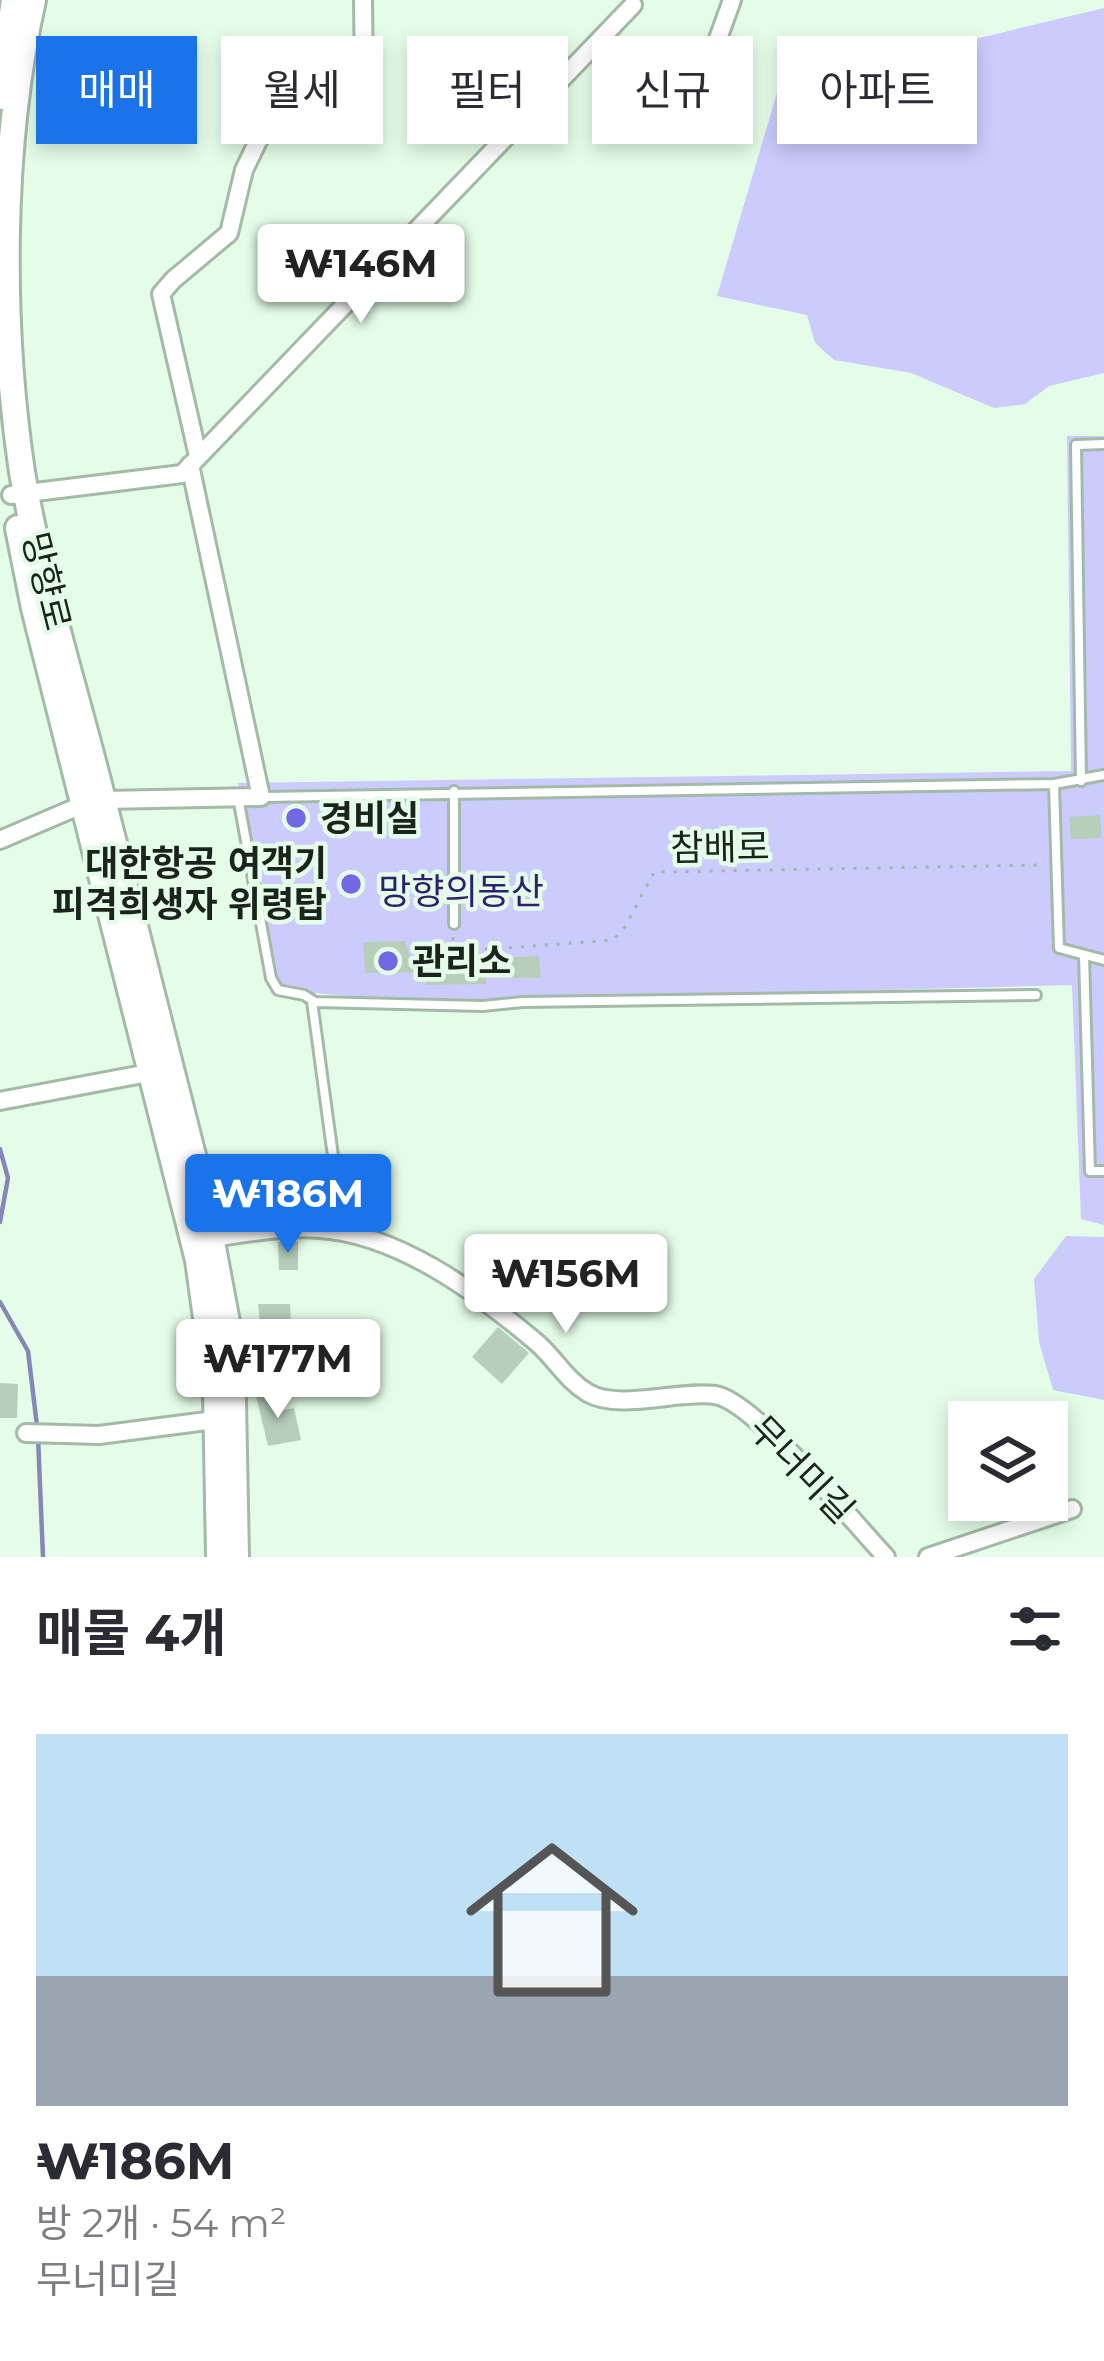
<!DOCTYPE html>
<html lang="ko">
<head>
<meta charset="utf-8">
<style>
  body { margin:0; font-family:Montserrat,"Noto Sans KR",sans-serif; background:#f7f7f7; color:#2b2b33; height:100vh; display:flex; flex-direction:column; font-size:45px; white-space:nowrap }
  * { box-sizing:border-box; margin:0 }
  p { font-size:39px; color:#7c7c81 }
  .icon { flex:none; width:66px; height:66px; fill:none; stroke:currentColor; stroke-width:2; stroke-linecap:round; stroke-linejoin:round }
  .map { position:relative; height:1557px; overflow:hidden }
  .drawer { display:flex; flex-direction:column; background:#fff; flex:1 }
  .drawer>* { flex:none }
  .top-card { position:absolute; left:36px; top:36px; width:1032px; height:108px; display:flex; gap:24px }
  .fabs { position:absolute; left:948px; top:1401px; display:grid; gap:24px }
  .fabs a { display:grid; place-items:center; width:120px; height:120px; border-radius:0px; background:#fff; box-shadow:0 6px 18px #0003; font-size:60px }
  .price { position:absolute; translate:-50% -102px; padding:0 27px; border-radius:12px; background:#fff; color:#222; font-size:39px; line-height:78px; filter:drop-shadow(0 3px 6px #0008) }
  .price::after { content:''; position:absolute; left:50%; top:72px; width:36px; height:27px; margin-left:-18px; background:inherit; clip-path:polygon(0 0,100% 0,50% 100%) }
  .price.selected { background:#1a73e8; color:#fff }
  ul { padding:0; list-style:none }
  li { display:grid; align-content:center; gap:24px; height:636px; padding:0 36px }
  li+li { border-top:3px solid #e1e1e2 }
  li span { display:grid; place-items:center; height:372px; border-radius:0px; color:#555 }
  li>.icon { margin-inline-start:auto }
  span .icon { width:216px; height:216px; fill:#fffc; stroke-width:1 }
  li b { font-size:51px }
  h2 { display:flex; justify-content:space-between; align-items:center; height:144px; padding:0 36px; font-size:51px }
  .tag { padding:0 42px; border-radius:0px; background:#fff; box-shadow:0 6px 18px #0003; font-size:42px; line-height:108px }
  .tag.selected { background:#1a73e8; color:#fff }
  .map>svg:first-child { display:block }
  .green { fill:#cbccfd }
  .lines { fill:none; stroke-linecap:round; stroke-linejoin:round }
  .stream { stroke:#8587b7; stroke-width:4.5 }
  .building { fill:#b7ceba }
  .service-casing { stroke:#a3baa6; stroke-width:14 }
  .minor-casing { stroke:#a3baa6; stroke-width:22 }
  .secondary-casing { stroke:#a3baa6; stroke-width:30 }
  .path { stroke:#a2b5a4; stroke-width:3; stroke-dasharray:3 9; stroke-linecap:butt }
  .service { stroke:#fff; stroke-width:8 }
  .minor { stroke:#fff; stroke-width:16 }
  .secondary { stroke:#fff; stroke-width:24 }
  .poi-dot { fill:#7368e3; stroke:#e5fde8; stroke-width:4.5 }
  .labels { text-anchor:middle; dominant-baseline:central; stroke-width:9; stroke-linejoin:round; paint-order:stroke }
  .street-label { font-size:36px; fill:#1b241c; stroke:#e5fde8 }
  .poi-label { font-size:36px; font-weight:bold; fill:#1b241c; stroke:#e5fde8; text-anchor:start }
  .park-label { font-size:36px; fill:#2d2071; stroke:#e5fde8 }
</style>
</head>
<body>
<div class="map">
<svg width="1104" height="1557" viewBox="0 0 1104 1557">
  <rect width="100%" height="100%" fill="#e5fde8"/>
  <path class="green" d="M 1104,8 L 1104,373 L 1049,386 L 1025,404 L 994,408 L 911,373 L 834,360 L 815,343 L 807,315 L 717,296 L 779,86 Z
    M 1067,436 L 1104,436 L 1104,1225 L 1081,1219 L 1072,985 L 509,1000 L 458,1005 L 301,992 L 277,985 L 238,783 L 1071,771 Z
    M 1066,1236 L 1104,1237 L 1104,1400 L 1053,1390 L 1039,1342 L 1034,1279 Z"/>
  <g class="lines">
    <path class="stream" d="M 0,1149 L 8,1178 L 0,1222
      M 0,1302 L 28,1351 L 37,1426
      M 38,1437 L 43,1557"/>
  </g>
  <path class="building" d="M 1100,815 L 1102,838 L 1071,839 L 1069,817 Z
    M 405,941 L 411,961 L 539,956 L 541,978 L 486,978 L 486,984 L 426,985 L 425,972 L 365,973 L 363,942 Z
    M 298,1241 L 298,1270 L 279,1270 L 278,1242 Z
    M 258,1304 L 290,1304 L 291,1323 L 260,1323 Z
    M 498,1327 L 529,1353 L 502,1384 L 472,1357 Z
    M 0,1383 L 18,1384 L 17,1418 L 0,1418 Z
    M 273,1392 L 278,1411 L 294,1408 L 301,1440 L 268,1446 L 256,1396 Z"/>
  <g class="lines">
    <g class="service-casing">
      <path id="service" d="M 1081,781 L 1076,445 L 1104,444
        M 1054,784 L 1059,948 L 1104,960
        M 238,797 L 271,978 L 278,990 L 304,995 L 315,1002 L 483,1006 L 522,1002 L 1036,995
        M 263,797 L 1054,784 L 1104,775
        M 454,924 L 454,791
        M 1084,955 L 1090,1171 L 1104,1171
        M 312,1001 L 343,1230"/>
    </g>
    <g class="minor-casing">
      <path id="minor" d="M 698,94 L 732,0
        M 198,456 L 161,294 L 173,280 L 229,233 L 244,170 L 258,141 L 273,117 L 320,73 L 364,80 L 363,0
        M 11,495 L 182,474 L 633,5
        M 0,840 L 84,804 L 103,800 L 261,797 L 190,465
        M 0,1101 L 159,1071
        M 201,1240 C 238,1234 282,1226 320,1229 C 398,1234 478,1293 536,1342 C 555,1358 566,1380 588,1393 C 619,1411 679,1390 715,1395 C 753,1400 855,1524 886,1557
        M 26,1433 L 99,1435 L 222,1419
        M 928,1557 L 1072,1509"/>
    </g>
    <g class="secondary-casing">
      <path id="secondary" d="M 33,0 C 0,147 0,324 22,472 C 41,583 76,692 103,800 C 137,933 171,1066 204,1199 L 232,1349 L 236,1557
        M 0,97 L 14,0
        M 18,528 L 34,608 L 198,1260 L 216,1390 L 219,1557"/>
    </g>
    <path class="path" d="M 453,937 L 452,952 L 613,940 L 625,927 L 654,872 L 1043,865"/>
    <use href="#service" class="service"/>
    <use href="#minor" class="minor"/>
    <use href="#secondary" class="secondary"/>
  </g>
  <g class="poi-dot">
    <circle cx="296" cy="818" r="12"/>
    <circle cx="351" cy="884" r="12"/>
    <circle cx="388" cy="961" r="12"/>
  </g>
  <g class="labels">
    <g class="street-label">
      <text transform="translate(47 581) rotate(76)">망향로</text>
      <text transform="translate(720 847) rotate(-1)">참배로</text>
      <text transform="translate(802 1469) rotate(46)">무너미길</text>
    </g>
    <g class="poi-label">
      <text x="320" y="818">경비실</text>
      <text x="327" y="863" text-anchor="end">대한항공 여객기<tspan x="327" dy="41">피격희생자 위령탑</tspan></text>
      <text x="412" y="961">관리소</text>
    </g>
    <g class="park-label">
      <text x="461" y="891">망향의동산</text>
    </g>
  </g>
</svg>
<div class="fabs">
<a><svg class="icon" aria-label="layers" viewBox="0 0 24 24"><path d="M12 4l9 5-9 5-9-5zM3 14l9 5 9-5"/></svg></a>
</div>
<b class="price" style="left:361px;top:326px">₩146M</b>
<b class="price selected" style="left:288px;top:1256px">₩186M</b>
<b class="price" style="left:566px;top:1336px">₩156M</b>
<b class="price" style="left:278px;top:1421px">₩177M</b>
<div class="top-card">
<a class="tag selected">매매</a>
<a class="tag">월세</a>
<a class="tag">필터</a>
<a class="tag">신규</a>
<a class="tag">아파트</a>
</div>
</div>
<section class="drawer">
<h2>매물 4개<svg class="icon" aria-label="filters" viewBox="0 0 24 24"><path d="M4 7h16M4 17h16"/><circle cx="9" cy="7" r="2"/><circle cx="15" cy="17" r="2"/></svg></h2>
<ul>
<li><span style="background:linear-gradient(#bfe0f5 65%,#9aa5b1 0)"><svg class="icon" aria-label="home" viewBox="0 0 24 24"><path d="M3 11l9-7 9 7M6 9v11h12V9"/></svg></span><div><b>₩186M</b><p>방 2개 · 54 m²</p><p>무너미길</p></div></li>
</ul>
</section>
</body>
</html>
